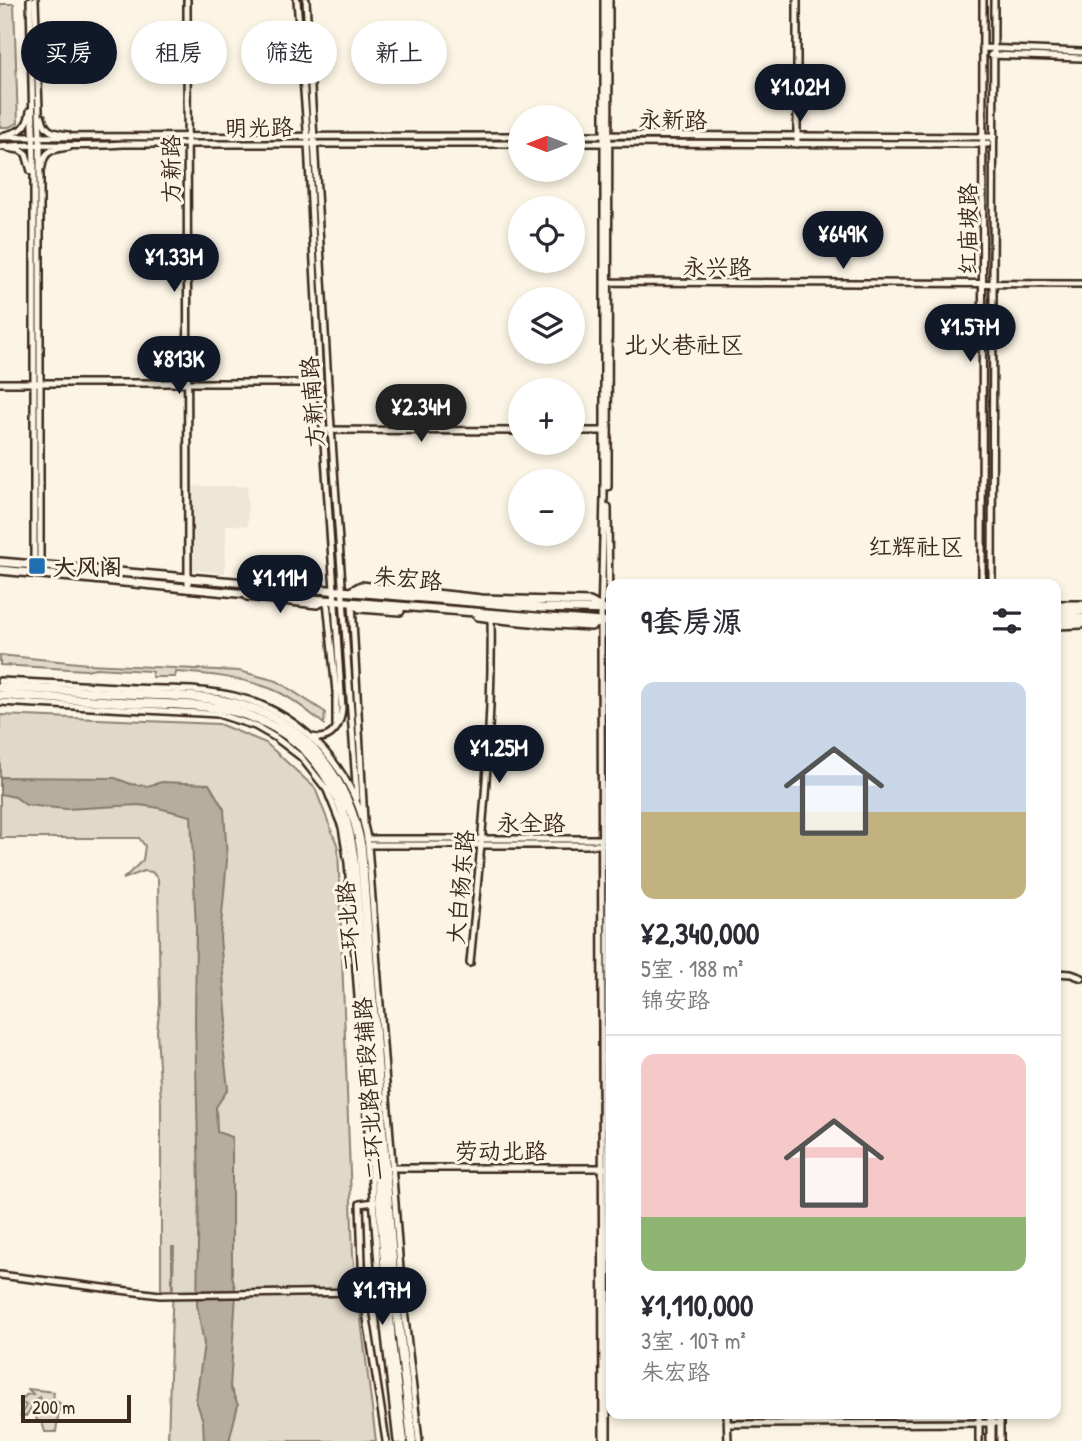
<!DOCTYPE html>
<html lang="zh">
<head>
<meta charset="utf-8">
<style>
  body { margin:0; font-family:"Patrick Hand","LXGW WenKai TC",sans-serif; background:#f2f2f3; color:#2b2b33; height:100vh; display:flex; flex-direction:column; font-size:26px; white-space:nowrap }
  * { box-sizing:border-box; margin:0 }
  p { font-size:23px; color:#7c7c81 }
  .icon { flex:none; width:38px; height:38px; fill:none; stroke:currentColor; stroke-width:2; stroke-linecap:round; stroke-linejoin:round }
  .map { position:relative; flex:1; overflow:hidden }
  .drawer { position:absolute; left:606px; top:579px; width:455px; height:840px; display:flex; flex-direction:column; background:#fff; border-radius:14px; box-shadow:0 4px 10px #0003 }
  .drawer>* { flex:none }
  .top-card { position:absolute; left:21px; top:21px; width:480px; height:63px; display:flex; gap:14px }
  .needle { width:46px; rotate:270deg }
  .controls { position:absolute; left:508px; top:105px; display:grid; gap:14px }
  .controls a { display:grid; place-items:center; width:77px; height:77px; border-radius:50%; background:#fff; box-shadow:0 4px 10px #0003; font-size:35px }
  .scale { position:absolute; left:21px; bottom:18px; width:110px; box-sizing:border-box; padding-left:7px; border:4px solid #3b2a1e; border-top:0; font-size:19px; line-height:24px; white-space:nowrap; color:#3b2a1e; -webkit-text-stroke:5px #fcf5e5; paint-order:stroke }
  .price { position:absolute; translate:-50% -60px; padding:0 16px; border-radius:24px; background:#111827; color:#fff; font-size:23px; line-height:46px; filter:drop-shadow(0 2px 4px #0008) }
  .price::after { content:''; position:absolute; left:50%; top:42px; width:21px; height:16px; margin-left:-10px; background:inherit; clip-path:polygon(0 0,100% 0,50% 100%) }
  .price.active { background:#222; color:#fff }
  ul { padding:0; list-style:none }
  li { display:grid; align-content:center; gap:14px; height:371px; padding:0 35px }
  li+li { border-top:2px solid #e1e1e2 }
  li span { display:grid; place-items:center; height:217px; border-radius:14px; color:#555 }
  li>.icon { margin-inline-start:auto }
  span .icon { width:126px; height:126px; fill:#fffc; stroke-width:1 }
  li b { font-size:30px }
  h2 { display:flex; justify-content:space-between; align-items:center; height:84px; padding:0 35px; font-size:30px }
  .chip { padding:0 24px; border-radius:32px; background:#fff; box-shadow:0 4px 10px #0003; font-size:24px; line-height:63px }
  .chip.active { background:#111827; color:#fff }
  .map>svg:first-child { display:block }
  .built { fill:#eee6d6 }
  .green { fill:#e0d8c8; stroke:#8e8173; stroke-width:2 }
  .water { fill:#b7ad9e; stroke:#85796b; stroke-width:2 }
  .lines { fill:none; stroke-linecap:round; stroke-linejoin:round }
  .tertiary-casing { stroke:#3b2a1e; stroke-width:10 }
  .secondary-casing { stroke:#3b2a1e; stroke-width:10 }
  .primary-casing { stroke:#3b2a1e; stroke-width:12 }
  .trunk-casing { stroke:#3b2a1e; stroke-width:13 }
  .tertiary { stroke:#fcf5e5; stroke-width:5 }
  .secondary { stroke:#fcf5e5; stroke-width:5 }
  .primary { stroke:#fcf5e5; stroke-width:7 }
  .trunk { stroke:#fcf5e5; stroke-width:8 }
  .poi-dot { fill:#1f6fb2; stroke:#fcf5e5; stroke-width:2.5 }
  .labels { text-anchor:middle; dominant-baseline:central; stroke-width:6; stroke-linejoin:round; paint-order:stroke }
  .street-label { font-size:23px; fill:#3b2a1e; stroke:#fcf5e5 }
  .poi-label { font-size:23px; font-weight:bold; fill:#3b2a1e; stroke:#fcf5e5; text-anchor:start }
  .neighbourhood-label { font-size:24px; fill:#3b2a1e; stroke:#fcf5e5 }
</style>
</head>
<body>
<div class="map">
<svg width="1082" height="1441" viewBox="0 0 1082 1441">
  <rect width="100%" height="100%" fill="#fcf5e5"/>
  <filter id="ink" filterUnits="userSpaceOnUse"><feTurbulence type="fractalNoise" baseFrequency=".0143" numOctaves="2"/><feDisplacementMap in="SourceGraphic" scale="14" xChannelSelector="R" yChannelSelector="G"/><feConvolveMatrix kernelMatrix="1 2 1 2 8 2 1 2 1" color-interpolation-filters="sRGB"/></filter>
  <g filter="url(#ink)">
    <path class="built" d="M 192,486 L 247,486 L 248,526 L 226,525 L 225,573 L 194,570 Z"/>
    <path class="green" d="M 0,4 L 14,4 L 18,123 L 9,127 L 0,127 Z
      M 0,655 L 88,664 L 239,671 L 277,681 L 325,712 L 324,724 C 307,711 289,695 269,688 C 239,677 207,674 176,672 L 175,677 L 152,677 L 152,672 L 149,671 L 96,668 L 86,670 L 0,665 Z
      M 0,715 L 219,724 L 266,743 L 315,788 L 338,847 L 353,1255 L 376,1441 L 168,1441 L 174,1247 L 172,1247 L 172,1290 L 161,1290 L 161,1102 L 157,1031 L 160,1004 L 158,879 L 152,872 L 144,871 L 123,879 L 143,860 L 145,846 L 139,838 L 0,838 Z
      M 28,1389 L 54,1392 L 53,1400 L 60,1403 L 56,1432 L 45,1432 L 42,1422 L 37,1421 L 35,1412 L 41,1412 L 45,1408 L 40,1397 L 30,1404 L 30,1411 L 26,1416 L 21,1416 L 26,1405 L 20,1402 L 26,1395 L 33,1394 Z"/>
    <path class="water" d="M 0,777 L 115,778 L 131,784 L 147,786 L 162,782 L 209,784 L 224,809 L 227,860 L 220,937 L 227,1022 L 223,1045 L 228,1089 L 216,1107 L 217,1132 L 232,1137 L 232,1275 L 236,1294 L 230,1387 L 238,1405 L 229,1441 L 204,1441 L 203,1421 L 196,1400 L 204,1344 L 197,1305 L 199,1185 L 195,1024 L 196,929 L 191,816 L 154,807 L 138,805 L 66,809 L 26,805 L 15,797 L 0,794 Z"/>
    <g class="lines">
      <g class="tertiary-casing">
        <path id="tertiary" d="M 30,0 L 34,168 L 34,565
          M 35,0 L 40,137 L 40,566
          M 187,0 L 188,589
          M 797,0 L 797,144
          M 42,117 C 45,132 54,133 68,135
          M 2,136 C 18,132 28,130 30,111
          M 7,148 L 20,150 L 26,154 L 31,171
          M 42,167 C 44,150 53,149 69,147
          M 606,282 L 1082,284
          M 0,383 L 320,383
          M 323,430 L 520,431
          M 572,431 L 604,431
          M 608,487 L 609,0
          M 608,507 L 609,621
          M 601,622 L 604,495 L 604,0
          M 367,839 L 604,839
          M 368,845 L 611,845
          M 470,963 C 481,847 493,732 491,617
          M 1055,973 L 1071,974 L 1082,978
          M 391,1168 L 611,1168
          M 374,1202 L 360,1204 L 363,1292 L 386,1441
          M 0,1275 L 160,1295 L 363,1292
          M 727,1414 L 728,1441
          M 728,1424 L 1000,1423"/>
      </g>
      <g class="secondary-casing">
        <path id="secondary" d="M 297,0 L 308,143 L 320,383 L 342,708 C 341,725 332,742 312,737
          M 306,0 L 328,384 L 357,798
          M 983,48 L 1082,52
          M 991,55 L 1082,58
          M 572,135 L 994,137
          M 0,137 L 520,136
          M 572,143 L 988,144
          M 0,147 C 41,142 82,148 123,144 L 520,144
          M 982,584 L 983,0
          M 992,584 L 994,0
          M 247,597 L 317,605 L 327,601 L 336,692 L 336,727
          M 352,603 L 364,821
          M 601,622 L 603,1441
          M 0,681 C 44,683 89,685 133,688 C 166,690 202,688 234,696 C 305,713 358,774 368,845 L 401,1283 L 419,1441
          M 0,702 L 218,714 L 255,726 L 276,738 L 301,757 L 327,790 L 342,827 L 348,863 L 380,1291 L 397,1441
          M 979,1414 L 979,1441
          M 1000,1414 L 1000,1441
          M 607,1441 L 609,621"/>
      </g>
      <g class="primary-casing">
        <path id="primary" d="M 0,562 L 541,608 L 611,610
          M 0,570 L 237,593 L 601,622 L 611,621
          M 352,591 L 361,586 L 482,599 L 590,602 L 603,609
          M 354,604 L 360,608 L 400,611
          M 1055,605 L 1082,605
          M 1055,612 L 1082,611
          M 478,616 C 517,622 551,624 591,626 L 598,623
          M 1055,618 L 1082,618
          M 1055,625 L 1082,624
          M 991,1441 L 991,1414"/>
      </g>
      <g class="trunk-casing">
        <path id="trunk" d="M 0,687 C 45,689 89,692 134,694 C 169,696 206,695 241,705 C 308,723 350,783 361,848 L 394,1286 L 412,1441
          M 0,695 C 46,698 92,700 138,703 C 166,704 196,704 224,709 C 305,726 346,784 354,864 L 391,1341 L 403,1441"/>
      </g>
      <use href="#tertiary" class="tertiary"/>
      <use href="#secondary" class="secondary"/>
      <use href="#primary" class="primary"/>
      <use href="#trunk" class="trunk"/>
    </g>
  </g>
  <rect class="poi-dot" x="28" y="557" width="18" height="18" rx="3.5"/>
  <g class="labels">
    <g class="street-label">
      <text transform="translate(673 119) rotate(1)">永新路</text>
      <text transform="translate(259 127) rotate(-1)">明光路</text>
      <text transform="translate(170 169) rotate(-90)">方新路</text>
      <text transform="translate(967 229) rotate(-90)">红庙坡路</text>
      <text x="717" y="266">永兴路</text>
      <text transform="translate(312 402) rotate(-94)">方新南路</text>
      <text transform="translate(408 578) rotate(5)">朱宏路</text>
      <text x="531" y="822">永全路</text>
      <text transform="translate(460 887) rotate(-85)">大白杨东路</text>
      <text transform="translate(348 927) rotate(-94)">二环北路</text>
      <text transform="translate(368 1089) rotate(-94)">二环北路西段辅路</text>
      <text x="501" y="1150">劳动北路</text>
    </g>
    <g class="poi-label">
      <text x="53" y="566">大风阁</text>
    </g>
    <g class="neighbourhood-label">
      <text x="684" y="344">北火巷社区</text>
      <text x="916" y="546">红辉社区</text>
    </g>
  </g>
</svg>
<div class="controls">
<a><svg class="needle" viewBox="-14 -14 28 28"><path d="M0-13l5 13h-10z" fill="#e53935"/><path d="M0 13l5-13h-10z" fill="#7c7c81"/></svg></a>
<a><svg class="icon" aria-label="locate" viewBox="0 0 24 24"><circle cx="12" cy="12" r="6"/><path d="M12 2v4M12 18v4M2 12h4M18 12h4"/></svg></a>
<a><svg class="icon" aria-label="layers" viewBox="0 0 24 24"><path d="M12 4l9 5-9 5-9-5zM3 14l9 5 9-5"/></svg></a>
<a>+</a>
<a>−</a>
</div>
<div class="scale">200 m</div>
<b class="price" style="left:800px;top:124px">¥1.02M</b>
<b class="price" style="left:843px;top:271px">¥649K</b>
<b class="price" style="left:174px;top:294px">¥1.33M</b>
<b class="price" style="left:970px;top:364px">¥1.57M</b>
<b class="price" style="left:179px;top:396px">¥813K</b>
<b class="price active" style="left:421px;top:444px">¥2.34M</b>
<b class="price" style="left:280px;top:615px">¥1.11M</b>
<b class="price" style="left:499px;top:785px">¥1.25M</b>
<b class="price" style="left:382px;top:1327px">¥1.17M</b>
<div class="top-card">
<a class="chip active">买房</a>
<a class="chip">租房</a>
<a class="chip">筛选</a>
<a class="chip">新上</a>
</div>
<section class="drawer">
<h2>9套房源<svg class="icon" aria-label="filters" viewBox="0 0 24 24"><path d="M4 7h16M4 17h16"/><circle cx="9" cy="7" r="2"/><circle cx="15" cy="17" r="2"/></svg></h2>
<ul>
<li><span style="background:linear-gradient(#c9d6e8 60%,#c2b280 0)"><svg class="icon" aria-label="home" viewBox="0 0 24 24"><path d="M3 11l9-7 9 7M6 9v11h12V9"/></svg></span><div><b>¥2,340,000</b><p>5室 · 188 m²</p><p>锦安路</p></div></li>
<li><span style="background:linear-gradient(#f6c9c9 75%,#8fb573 0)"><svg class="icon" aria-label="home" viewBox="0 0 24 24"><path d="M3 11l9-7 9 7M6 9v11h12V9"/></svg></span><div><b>¥1,110,000</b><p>3室 · 107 m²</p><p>朱宏路</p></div></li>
</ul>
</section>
</div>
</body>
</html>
